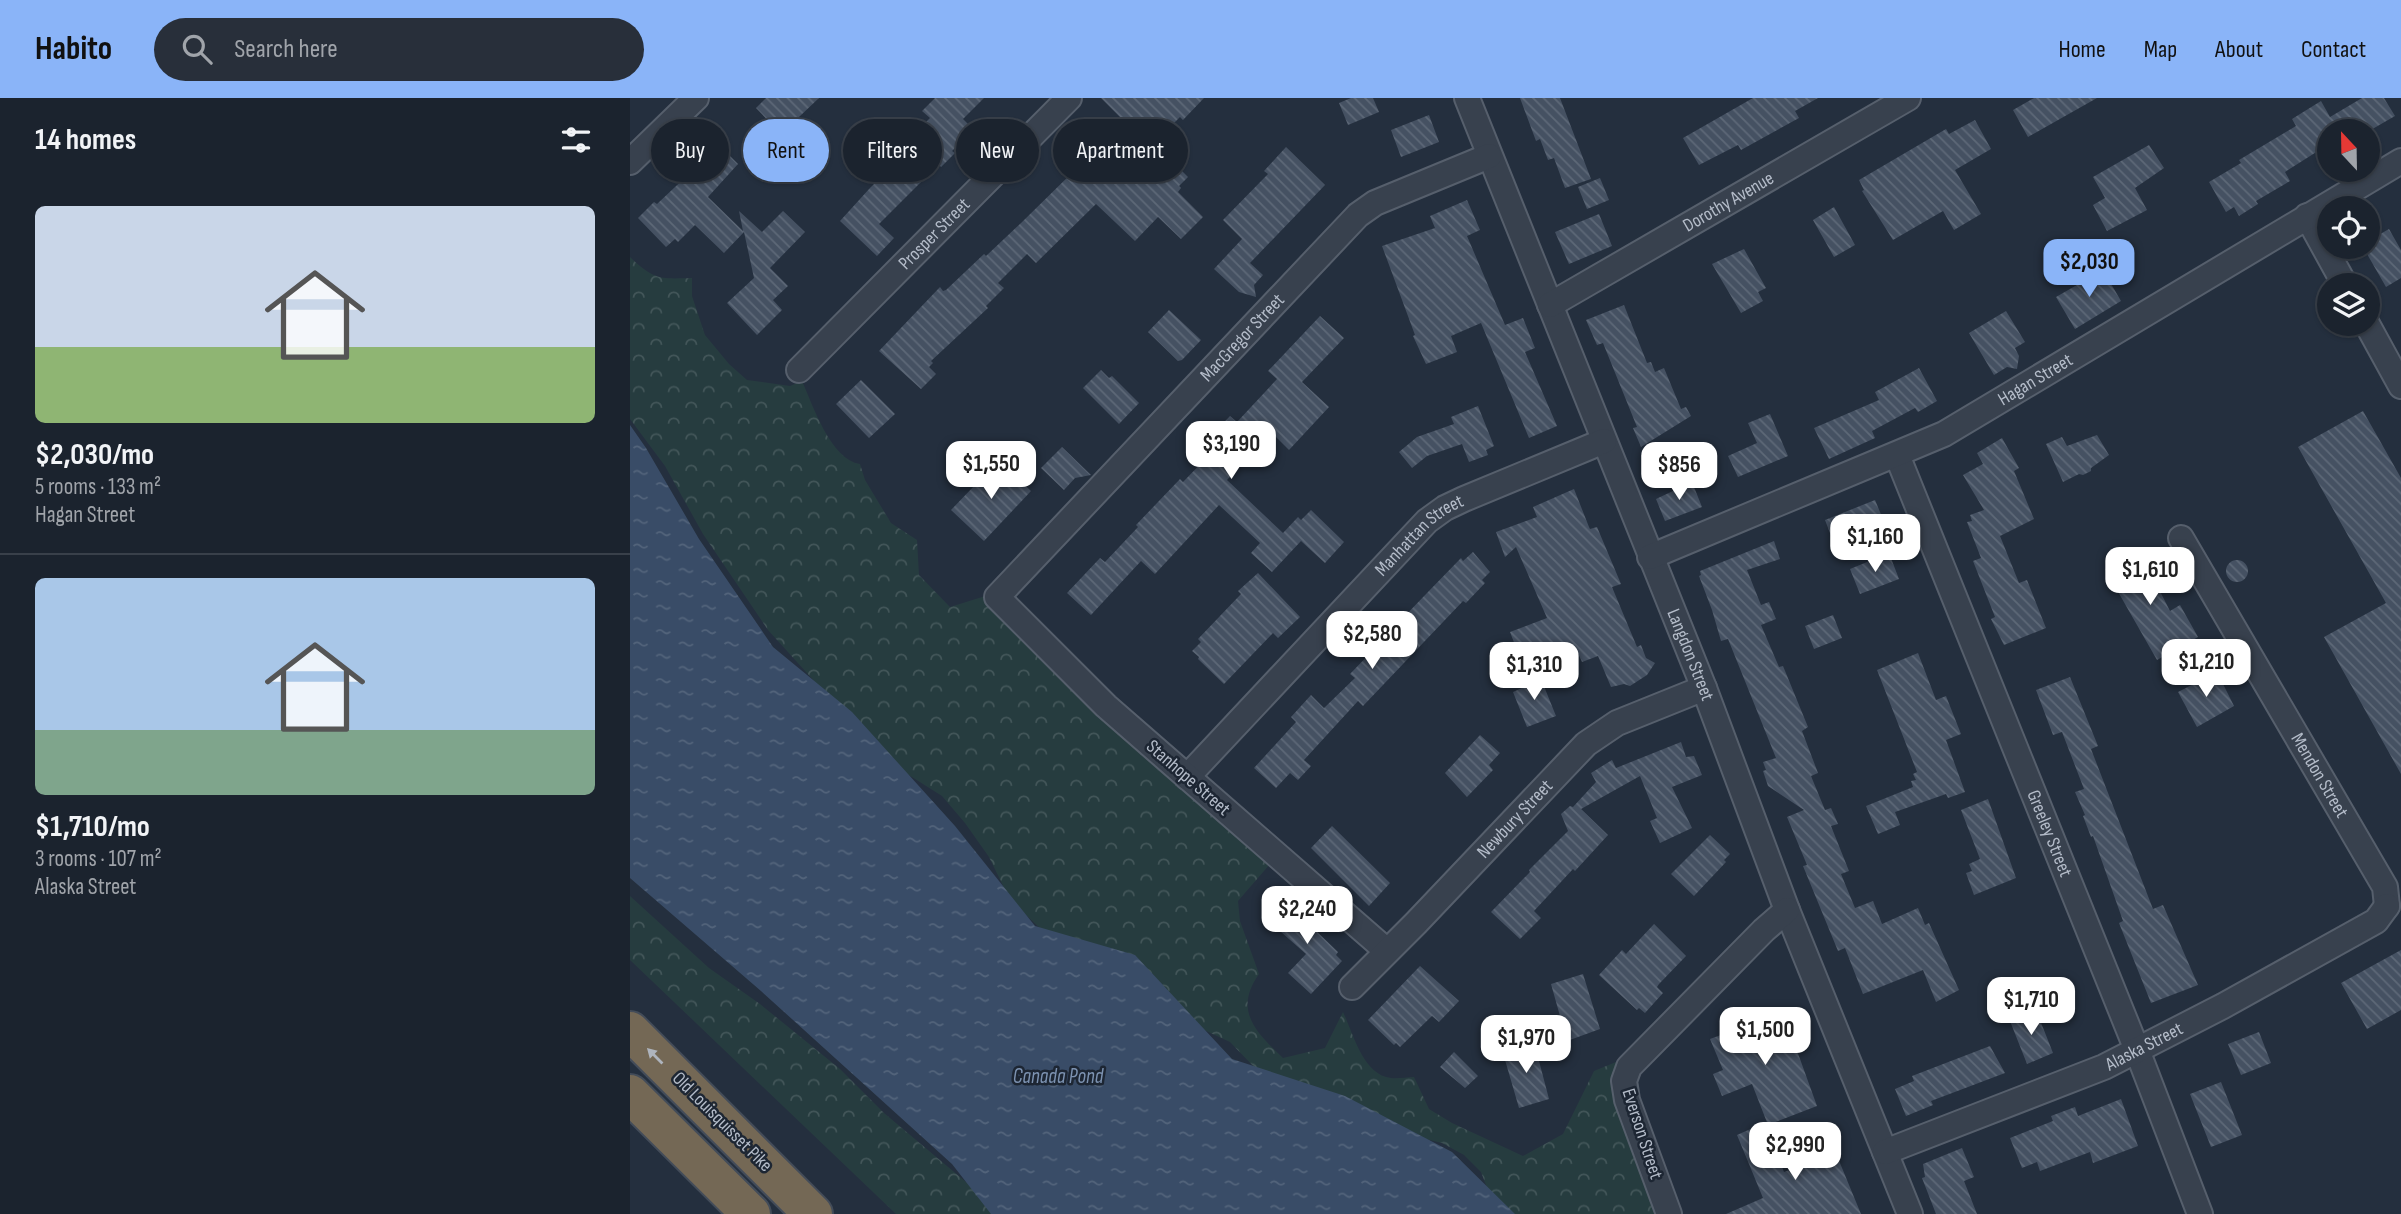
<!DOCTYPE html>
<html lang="en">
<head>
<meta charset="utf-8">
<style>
  body { margin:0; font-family:"Sofia Sans Condensed",sans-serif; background:#282f3a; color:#f1f3f6; height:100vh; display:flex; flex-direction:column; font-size:26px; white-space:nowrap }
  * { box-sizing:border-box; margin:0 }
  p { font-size:23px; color:#a0a4aa }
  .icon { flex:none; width:38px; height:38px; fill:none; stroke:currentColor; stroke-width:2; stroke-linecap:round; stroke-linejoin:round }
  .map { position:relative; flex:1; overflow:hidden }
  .drawer { display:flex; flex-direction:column; background:#1b232e; width:630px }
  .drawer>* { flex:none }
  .guide { position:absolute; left:21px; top:21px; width:665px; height:63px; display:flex; gap:14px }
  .needle { width:46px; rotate:338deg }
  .controls { position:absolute; left:1687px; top:21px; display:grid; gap:14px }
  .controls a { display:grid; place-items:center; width:63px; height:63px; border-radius:50%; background:#1b232e; box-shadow:0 2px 5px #0004,0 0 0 2px #39404a; font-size:35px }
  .price { position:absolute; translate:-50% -60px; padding:0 16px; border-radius:14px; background:#fff; color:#222; font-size:23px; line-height:46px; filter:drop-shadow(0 2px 4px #0008) }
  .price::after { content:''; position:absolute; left:50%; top:42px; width:21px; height:16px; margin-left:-10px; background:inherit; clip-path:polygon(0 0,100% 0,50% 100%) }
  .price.active { background:#8ab4f8; color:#111 }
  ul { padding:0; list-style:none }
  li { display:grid; align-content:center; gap:14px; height:371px; padding:0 35px }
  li+li { border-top:2px solid #39404a }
  li span { display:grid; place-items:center; height:217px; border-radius:10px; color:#555 }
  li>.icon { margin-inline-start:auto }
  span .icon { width:126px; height:126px; fill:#fffc; stroke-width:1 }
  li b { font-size:30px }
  h2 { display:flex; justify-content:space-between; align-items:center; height:84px; padding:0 35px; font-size:30px }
  .tag { padding:0 24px; border-radius:32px; background:#1b232e; box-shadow:0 2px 5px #0004,0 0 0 2px #39404a; font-size:24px; line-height:63px }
  .tag.active { background:#8ab4f8; color:#111 }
  header { display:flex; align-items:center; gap:42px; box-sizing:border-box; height:98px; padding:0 35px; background:#8ab4f8; color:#111 }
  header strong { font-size:33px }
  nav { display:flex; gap:38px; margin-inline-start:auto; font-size:24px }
  .search { width:490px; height:63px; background:#282f3a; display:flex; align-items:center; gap:18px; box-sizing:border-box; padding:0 24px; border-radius:38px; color:#a0a4aa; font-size:26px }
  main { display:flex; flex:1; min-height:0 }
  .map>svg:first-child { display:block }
  .forest { fill:url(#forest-crowns) }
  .water { fill:url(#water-ripples) }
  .building { fill:url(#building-back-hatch) }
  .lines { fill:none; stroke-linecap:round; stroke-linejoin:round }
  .street-casing { stroke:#565f6c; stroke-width:28 }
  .highway-casing { stroke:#434c59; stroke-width:42 }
  .street { stroke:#38414e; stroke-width:24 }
  .highway { stroke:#746855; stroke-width:38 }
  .oneway { fill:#aeb4bd }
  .labels { text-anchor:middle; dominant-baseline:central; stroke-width:5; stroke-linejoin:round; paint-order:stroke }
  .street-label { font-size:19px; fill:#b4bcc9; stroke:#1d2633 }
  .water-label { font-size:21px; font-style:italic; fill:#7c92b1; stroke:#1d2633 }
</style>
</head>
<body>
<header>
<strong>Habito</strong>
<div class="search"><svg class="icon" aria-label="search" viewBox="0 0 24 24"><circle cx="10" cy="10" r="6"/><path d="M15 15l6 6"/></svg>Search here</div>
<nav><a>Home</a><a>Map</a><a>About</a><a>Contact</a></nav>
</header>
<main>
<section class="drawer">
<h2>14 homes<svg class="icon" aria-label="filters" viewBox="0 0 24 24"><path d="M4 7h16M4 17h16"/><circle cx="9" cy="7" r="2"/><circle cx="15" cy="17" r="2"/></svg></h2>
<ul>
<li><span style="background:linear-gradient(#c9d6e8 65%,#8fb573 0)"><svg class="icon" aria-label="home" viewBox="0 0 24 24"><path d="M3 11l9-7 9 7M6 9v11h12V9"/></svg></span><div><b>$2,030/mo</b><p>5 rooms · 133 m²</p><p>Hagan Street</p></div></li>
<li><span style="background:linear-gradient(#a9c7e8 70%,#7fa58c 0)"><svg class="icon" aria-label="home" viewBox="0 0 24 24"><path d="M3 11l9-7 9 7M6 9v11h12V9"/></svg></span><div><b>$1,710/mo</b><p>3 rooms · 107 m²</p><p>Alaska Street</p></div></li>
</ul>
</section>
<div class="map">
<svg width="1771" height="1116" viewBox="0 0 1771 1116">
  <defs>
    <pattern id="forest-crowns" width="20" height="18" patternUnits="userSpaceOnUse" patternTransform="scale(1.75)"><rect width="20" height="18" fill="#263c3f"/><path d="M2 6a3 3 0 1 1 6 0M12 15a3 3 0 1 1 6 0" fill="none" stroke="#435659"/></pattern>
    <pattern id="water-ripples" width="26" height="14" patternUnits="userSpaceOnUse" patternTransform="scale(1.75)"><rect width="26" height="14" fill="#394c67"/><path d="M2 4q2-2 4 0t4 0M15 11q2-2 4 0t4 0" fill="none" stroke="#53647b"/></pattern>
    <pattern id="building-back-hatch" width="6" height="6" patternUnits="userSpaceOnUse" patternTransform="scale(1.75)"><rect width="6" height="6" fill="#455162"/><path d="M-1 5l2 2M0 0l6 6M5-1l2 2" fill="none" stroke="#5d6877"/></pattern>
  </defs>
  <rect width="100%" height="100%" fill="#242f3e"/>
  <path class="forest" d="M 0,159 C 24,182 30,181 62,180 L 62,198 L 75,237 L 99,266 L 117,282 L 160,288 L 172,283 C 183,308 201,362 230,366 L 235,382 L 261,425 L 287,442 L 289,477 L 320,509 L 378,491 L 375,498 L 647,758 L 608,803 L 610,823 L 629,876 C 603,913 626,934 653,960 L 695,950 L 713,914 C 723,935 733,977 761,980 C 768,981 777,979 784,979 L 799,1011 L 822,1025 L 893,1058 L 933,1036 L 964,973 L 1008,955 L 1001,994 L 1040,1116 L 867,1116 L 851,1074 L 834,1057 L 812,1045 L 763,1033 L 626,971 L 600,944 L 522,908 L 412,832 L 380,802 L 359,759 L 335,725 L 312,698 L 274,674 L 244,649 L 138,532 L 73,436 L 35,368 L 0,321 Z
    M 0,798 L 79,870 L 130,906 L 210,971 L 254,1015 L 374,1116 L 266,1116 L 0,862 Z"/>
  <path class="water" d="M 0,327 L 16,350 L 69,441 L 143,549 L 222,614 L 325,728 L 405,828 L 505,857 L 602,961 L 715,998 L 822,1054 L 885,1116 L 361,1116 L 322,1066 L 131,893 L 0,780 Z"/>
  <path class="building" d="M 136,0 L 189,0 L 151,36 L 126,10 Z
    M 305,0 L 354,0 L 333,21 L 341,29 L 326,44 L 328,47 L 322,53 L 325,55 L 311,69 L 309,66 L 249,126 L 264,140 L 247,158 L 210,123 L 240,90 L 288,42 L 283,37 L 300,20 L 292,13 Z
    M 471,0 L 574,0 L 553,22 L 550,19 L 524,45 L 558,79 L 549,88 L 551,90 L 548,94 L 573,119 L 551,141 L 528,119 L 505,143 L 466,106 L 406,165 L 397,156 L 368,185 L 374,190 L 356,208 L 358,210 L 301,263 L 303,265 L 299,269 L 306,276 L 291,291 L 249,253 L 310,189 L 313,193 L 316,192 L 354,156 L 356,158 L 391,125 L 447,70 L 440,63 L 459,44 L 464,49 L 491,20 Z
    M 721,0 L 743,0 L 749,14 L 718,27 L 709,5 Z
    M 890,0 L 930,0 L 961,81 L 935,90 L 924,60 L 918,62 L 910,41 L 906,43 Z
    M 1123,0 L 1188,0 L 1165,13 L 1169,20 L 1111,52 L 1108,47 L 1069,67 L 1053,40 Z
    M 1404,0 L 1467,0 L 1398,39 L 1383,12 Z
    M 1732,0 L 1754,0 L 1765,18 L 1739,33 L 1699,33 L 1699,46 L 1655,74 L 1660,83 L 1626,103 L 1628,106 L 1609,118 L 1604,109 L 1596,114 L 1579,84 L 1611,65 L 1609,62 L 1666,28 L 1662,21 L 1691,3 L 1700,19 Z
    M 799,17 L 809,44 L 771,59 L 761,32 Z
    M 1345,22 L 1361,51 L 1325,72 L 1351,116 L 1324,132 L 1313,113 L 1263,142 L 1232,93 L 1234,92 L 1229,82 L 1316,31 L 1319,36 Z
    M 85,43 L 108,66 L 78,99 L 113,133 L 109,113 L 132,134 L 153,113 L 175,134 L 140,170 L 158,188 L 143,202 L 152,212 L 127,237 L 97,205 L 124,180 L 114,134 L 94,155 L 65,127 L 48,144 L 45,141 L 36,149 L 8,120 L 24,104 L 27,106 L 62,73 L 59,69 Z
    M 1519,47 L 1534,70 L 1505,90 L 1517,112 L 1477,133 L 1463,107 L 1475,100 L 1463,79 Z
    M 656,49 L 695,87 L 620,165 L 633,177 L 624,187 L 626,199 L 609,194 L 584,171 L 612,141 L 593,122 L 638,76 L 634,73 Z
    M 970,80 L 979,102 L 957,111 L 948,89 Z
    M 837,102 L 850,132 L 837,138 L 875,227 L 893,220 L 905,250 L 895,254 L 927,328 L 899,340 L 851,225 L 821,238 L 827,254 L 796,266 L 783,238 L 785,237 L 752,148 L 805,130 L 800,118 Z
    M 1204,109 L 1225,147 L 1204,159 L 1183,122 Z
    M 969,116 L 982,148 L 939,166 L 925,134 Z
    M 1759,131 L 1771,152 L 1771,180 L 1756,189 L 1733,149 L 1738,149 L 1738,143 Z
    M 1114,151 L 1136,190 L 1128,194 L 1133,203 L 1111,215 L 1082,166 Z
    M 1473,172 L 1491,203 L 1445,231 L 1426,199 Z
    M 994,207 L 1017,265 L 1021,264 L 1025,274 L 1034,270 L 1051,311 L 1056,309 L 1061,318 L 1011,349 L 1003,330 L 1007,329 L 973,245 L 967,247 L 956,222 Z
    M 539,212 L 571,242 L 552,262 L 548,263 L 518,234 Z
    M 1376,213 L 1395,244 L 1385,250 L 1389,258 L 1387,271 L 1377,269 L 1364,277 L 1339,235 Z
    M 690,218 L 714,240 L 672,284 L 699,309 L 659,352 L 642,335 L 597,382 L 653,435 L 668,419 L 671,422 L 681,412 L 714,444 L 695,465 L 671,443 L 642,474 L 621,455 L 630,445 L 589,407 L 525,476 L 511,463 L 461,517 L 437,495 L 470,460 L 475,464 L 508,429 L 506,427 L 550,381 L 553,384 L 584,352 L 575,344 L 600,318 L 607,324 L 647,281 L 638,273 Z
    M 1289,270 L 1307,303 L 1288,314 L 1285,310 L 1242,333 L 1245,340 L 1199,361 L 1184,330 L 1249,302 L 1245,294 Z
    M 471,272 L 479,280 L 482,278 L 509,305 L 489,326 L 453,290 Z
    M 231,282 L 265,316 L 239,340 L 206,306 Z
    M 848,308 L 864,348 L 856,352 L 858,357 L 839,364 L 832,346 L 797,358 L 782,370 L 769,354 L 787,339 L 824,326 L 821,319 Z
    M 1733,313 L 1771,380 L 1771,676 L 1694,539 L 1756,505 L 1668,349 Z
    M 1140,316 L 1158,358 L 1108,379 L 1098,358 L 1127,345 L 1118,325 Z
    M 1467,337 L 1479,357 L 1461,370 L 1461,373 L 1453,377 L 1449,376 L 1433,384 L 1416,346 L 1432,339 L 1437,348 Z
    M 1372,340 L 1389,370 L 1384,373 L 1404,421 L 1370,438 L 1389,485 L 1397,482 L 1416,530 L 1374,547 L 1361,521 L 1365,519 L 1343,463 L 1351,460 L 1337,424 L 1342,423 L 1340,417 L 1354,412 L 1333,377 L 1353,366 L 1347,355 Z
    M 432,349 L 461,377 L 445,380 L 434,392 L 411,370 Z
    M 369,362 L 401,393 L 354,443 L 321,412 Z
    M 1062,384 L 1072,409 L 1035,423 L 1026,401 Z
    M 944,391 L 959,429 L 960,431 L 967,429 L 991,486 L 982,489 L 1007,549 L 1011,547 L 1016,560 L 1025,565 L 1017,577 L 1000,588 L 994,586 L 981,589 L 968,558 L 952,564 L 947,553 L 895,573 L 880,534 L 917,520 L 886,449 L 875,459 L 866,434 L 907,419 L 903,409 Z
    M 1245,402 L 1255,426 L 1203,443 L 1195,422 Z
    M 1144,443 L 1150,461 L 1117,472 L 1131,507 L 1139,504 L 1146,521 L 1131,527 L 1149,569 L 1153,568 L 1178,629 L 1172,633 L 1188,675 L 1181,678 L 1195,712 L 1201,710 L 1208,726 L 1201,728 L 1219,773 L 1211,776 L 1225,810 L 1243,803 L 1252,826 L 1288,810 L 1295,827 L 1299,825 L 1329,892 L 1306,904 L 1293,872 L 1233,896 L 1215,850 L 1208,853 L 1173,768 L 1177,767 L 1157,719 L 1174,712 L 1138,688 L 1133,673 L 1136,672 L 1133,664 L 1146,660 L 1098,541 L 1091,543 L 1082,512 L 1069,478 L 1071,477 L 1070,473 Z
    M 1509,452 L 1540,513 L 1550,507 L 1568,539 L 1527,562 L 1475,471 Z
    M 843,454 L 860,474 L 852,482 L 855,485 L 836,505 L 833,503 L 733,608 L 728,603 L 674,662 L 681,668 L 668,682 L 660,675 L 646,690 L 624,670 L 666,624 L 661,619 L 681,597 L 694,610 L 725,580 L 720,576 L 747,548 L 749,551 L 775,527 L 771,522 L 797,495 L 831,460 L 833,463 Z
    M 1259,455 L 1269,481 L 1230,496 L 1220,471 Z
    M1596 473a11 11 0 1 1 22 0a11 11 0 1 1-22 0Z
    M 628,475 L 670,519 L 648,540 L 643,535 L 594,586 L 568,561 L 569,559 L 562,553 L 571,544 L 568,541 L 611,496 L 608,493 Z
    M 1203,517 L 1212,540 L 1184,551 L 1175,528 Z
    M 1288,555 L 1306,602 L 1316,598 L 1331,636 L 1316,642 L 1335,694 L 1318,700 L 1316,696 L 1265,714 L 1270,727 L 1248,736 L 1236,708 L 1283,689 L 1281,683 L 1286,682 L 1283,676 L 1287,674 L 1247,572 Z
    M 1587,574 L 1604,608 L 1567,629 L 1548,594 Z
    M 909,576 L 926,618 L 897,629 L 883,594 L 894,589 L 892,583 Z
    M 1440,579 L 1468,648 L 1461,651 L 1523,811 L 1533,807 L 1568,887 L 1521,905 L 1489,825 L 1493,823 L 1463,738 L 1461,739 L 1453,718 L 1455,717 L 1445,694 L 1454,691 L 1432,634 L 1423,637 L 1406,592 Z
    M 850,637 L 870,655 L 859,667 L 863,672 L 837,699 L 815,675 Z
    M 1051,644 L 1056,659 L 1064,658 L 1072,677 L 1042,689 L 1062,730 L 1030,745 L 1020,723 L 1027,720 L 1010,678 L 951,711 L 978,737 L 945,773 L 943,771 L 904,813 L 911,820 L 890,841 L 861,814 L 900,774 L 899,772 L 938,733 L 931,716 L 940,708 L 943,709 L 966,684 L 961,675 L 982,662 L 986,670 Z
    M 1358,701 L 1386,780 L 1344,797 L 1336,775 L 1342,773 L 1339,766 L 1350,761 L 1331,712 Z
    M 702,728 L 760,785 L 739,808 L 681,750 Z
    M 1080,737 L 1100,756 L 1094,762 L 1096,764 L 1064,798 L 1041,776 Z
    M 666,800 L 669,800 L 686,820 L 680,827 L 708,854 L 706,857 L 712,863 L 681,896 L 658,875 L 676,856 L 642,826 Z
    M 1024,826 L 1056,858 L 1029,886 L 1027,889 L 1033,895 L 1015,915 L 1009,910 L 1007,912 L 969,877 L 992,852 L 996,856 Z
    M 1771,852 L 1771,912 L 1737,931 L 1711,885 Z
    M 790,868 L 829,903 L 809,924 L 802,918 L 770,949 L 766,945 L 764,947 L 738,922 Z
    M 953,876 L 970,931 L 937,943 L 921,886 Z
    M 1406,912 L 1423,955 L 1397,966 L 1380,923 Z
    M 1153,914 L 1187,1008 L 1138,1027 L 1122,986 L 1092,998 L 1083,976 L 1093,972 L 1080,941 Z
    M 1629,934 L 1641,965 L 1611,977 L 1598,946 Z
    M 904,944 L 919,1001 L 889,1010 L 873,955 Z
    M 1360,948 L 1375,975 L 1301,1003 L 1303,1007 L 1276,1018 L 1265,991 L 1284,983 L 1282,978 Z
    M 824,954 L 848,978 L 835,990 L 810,969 Z
    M 1591,984 L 1612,1037 L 1581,1049 L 1560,996 Z
    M 1491,1001 L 1508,1048 L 1463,1065 L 1460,1054 L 1410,1073 L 1407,1064 L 1392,1070 L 1380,1040 L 1423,1023 L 1421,1018 L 1445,1009 L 1448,1018 Z
    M 1134,1025 L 1154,1074 L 1205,1053 L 1231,1116 L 1096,1116 L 1133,1100 L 1107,1037 Z
    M 1332,1050 L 1344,1079 L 1334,1083 L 1347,1116 L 1306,1116 L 1292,1080 L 1295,1079 L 1293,1066 Z"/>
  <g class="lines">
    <g class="street-casing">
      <g id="street">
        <path id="s1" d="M 837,0 L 1074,590 L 1157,812 L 1280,1116"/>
        <path d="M 0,64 L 66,0"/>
        <path d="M 1677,118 L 1715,187"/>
        <path id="s2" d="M 920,207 L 1278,0"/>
        <path d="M 1737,226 L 1771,288"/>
        <path id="s3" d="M 169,272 L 439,0"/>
        <path id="s4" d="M 1267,357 L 1507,952 L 1570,1116"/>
        <path id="s5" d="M 1551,440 L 1755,789 L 1757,808"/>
        <path id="s6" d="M 1020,459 L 1314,336 L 1771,63"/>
        <path id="s7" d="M 557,679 L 797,423 L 815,410 L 834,401 L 974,343"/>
        <path id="s8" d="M 757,853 L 476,608 L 367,499 L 728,117 L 745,105 L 859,58"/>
        <path id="s9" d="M 722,889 L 786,825 L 956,646 L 987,625 L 1074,590"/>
        <path id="s10" d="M 1255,1054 L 1474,969 L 1593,908 L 1746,823 L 1757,808"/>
        <path d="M 1039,1116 L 997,1002 L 994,983 L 999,969 L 1134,832 L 1157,812"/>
      </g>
    </g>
    <g class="highway-casing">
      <path id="highway" d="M 0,933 L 183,1116
        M 0,996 L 121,1116"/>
    </g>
    <use href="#street" class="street"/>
    <use href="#highway" class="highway"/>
  </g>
  <defs><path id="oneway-solid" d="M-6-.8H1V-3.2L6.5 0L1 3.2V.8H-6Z" transform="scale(1.75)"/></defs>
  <use class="oneway" href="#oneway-solid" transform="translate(25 958) rotate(-135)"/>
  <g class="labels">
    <g class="street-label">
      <text stroke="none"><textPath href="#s2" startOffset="206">Dorothy Avenue</textPath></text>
      <text stroke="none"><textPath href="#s3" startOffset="192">Prosper Street</textPath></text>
      <text stroke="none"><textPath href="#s8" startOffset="884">MacGregor Street</textPath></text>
      <text stroke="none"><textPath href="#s6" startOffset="425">Hagan Street</textPath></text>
      <text stroke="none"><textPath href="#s7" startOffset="336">Manhattan Street</textPath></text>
      <text stroke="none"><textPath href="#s1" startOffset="600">Langdon Street</textPath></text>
      <text stroke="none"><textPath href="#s5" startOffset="275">Mendon Street</textPath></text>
      <text transform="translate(558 680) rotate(41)">Stanhope Street</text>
      <text stroke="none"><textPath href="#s9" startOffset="234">Newbury Street</textPath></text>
      <text stroke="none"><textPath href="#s4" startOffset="408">Greeley Street</textPath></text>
      <text stroke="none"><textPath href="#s10" startOffset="280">Alaska Street</textPath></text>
      <text transform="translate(92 1024) rotate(45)">Old Louisquisset Pike</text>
      <text transform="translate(1012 1036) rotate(72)">Everson Street</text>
    </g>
    <g class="water-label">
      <text x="428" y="978">Canada Pond</text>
    </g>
  </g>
</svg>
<div class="controls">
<a><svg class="needle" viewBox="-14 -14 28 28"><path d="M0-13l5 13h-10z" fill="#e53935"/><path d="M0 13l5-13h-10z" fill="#a0a4aa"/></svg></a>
<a><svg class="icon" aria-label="locate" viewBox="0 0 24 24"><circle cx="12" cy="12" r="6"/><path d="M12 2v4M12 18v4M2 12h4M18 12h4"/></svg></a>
<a><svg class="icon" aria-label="layers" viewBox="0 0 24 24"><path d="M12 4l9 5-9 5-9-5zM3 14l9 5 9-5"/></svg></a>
</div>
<b class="price active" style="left:1459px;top:201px">$2,030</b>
<b class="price" style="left:601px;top:383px">$3,190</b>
<b class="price" style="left:361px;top:403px">$1,550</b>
<b class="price" style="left:1049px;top:404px">$856</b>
<b class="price" style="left:1245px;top:476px">$1,160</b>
<b class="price" style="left:1520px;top:509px">$1,610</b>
<b class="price" style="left:742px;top:573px">$2,580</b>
<b class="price" style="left:1576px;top:601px">$1,210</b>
<b class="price" style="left:904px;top:604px">$1,310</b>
<b class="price" style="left:677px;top:848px">$2,240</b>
<b class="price" style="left:1401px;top:939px">$1,710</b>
<b class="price" style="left:1135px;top:969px">$1,500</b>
<b class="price" style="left:896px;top:977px">$1,970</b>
<b class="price" style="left:1165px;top:1084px">$2,990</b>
<div class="guide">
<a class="tag">Buy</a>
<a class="tag active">Rent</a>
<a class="tag">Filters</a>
<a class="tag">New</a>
<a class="tag">Apartment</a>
</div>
</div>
</main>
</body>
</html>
